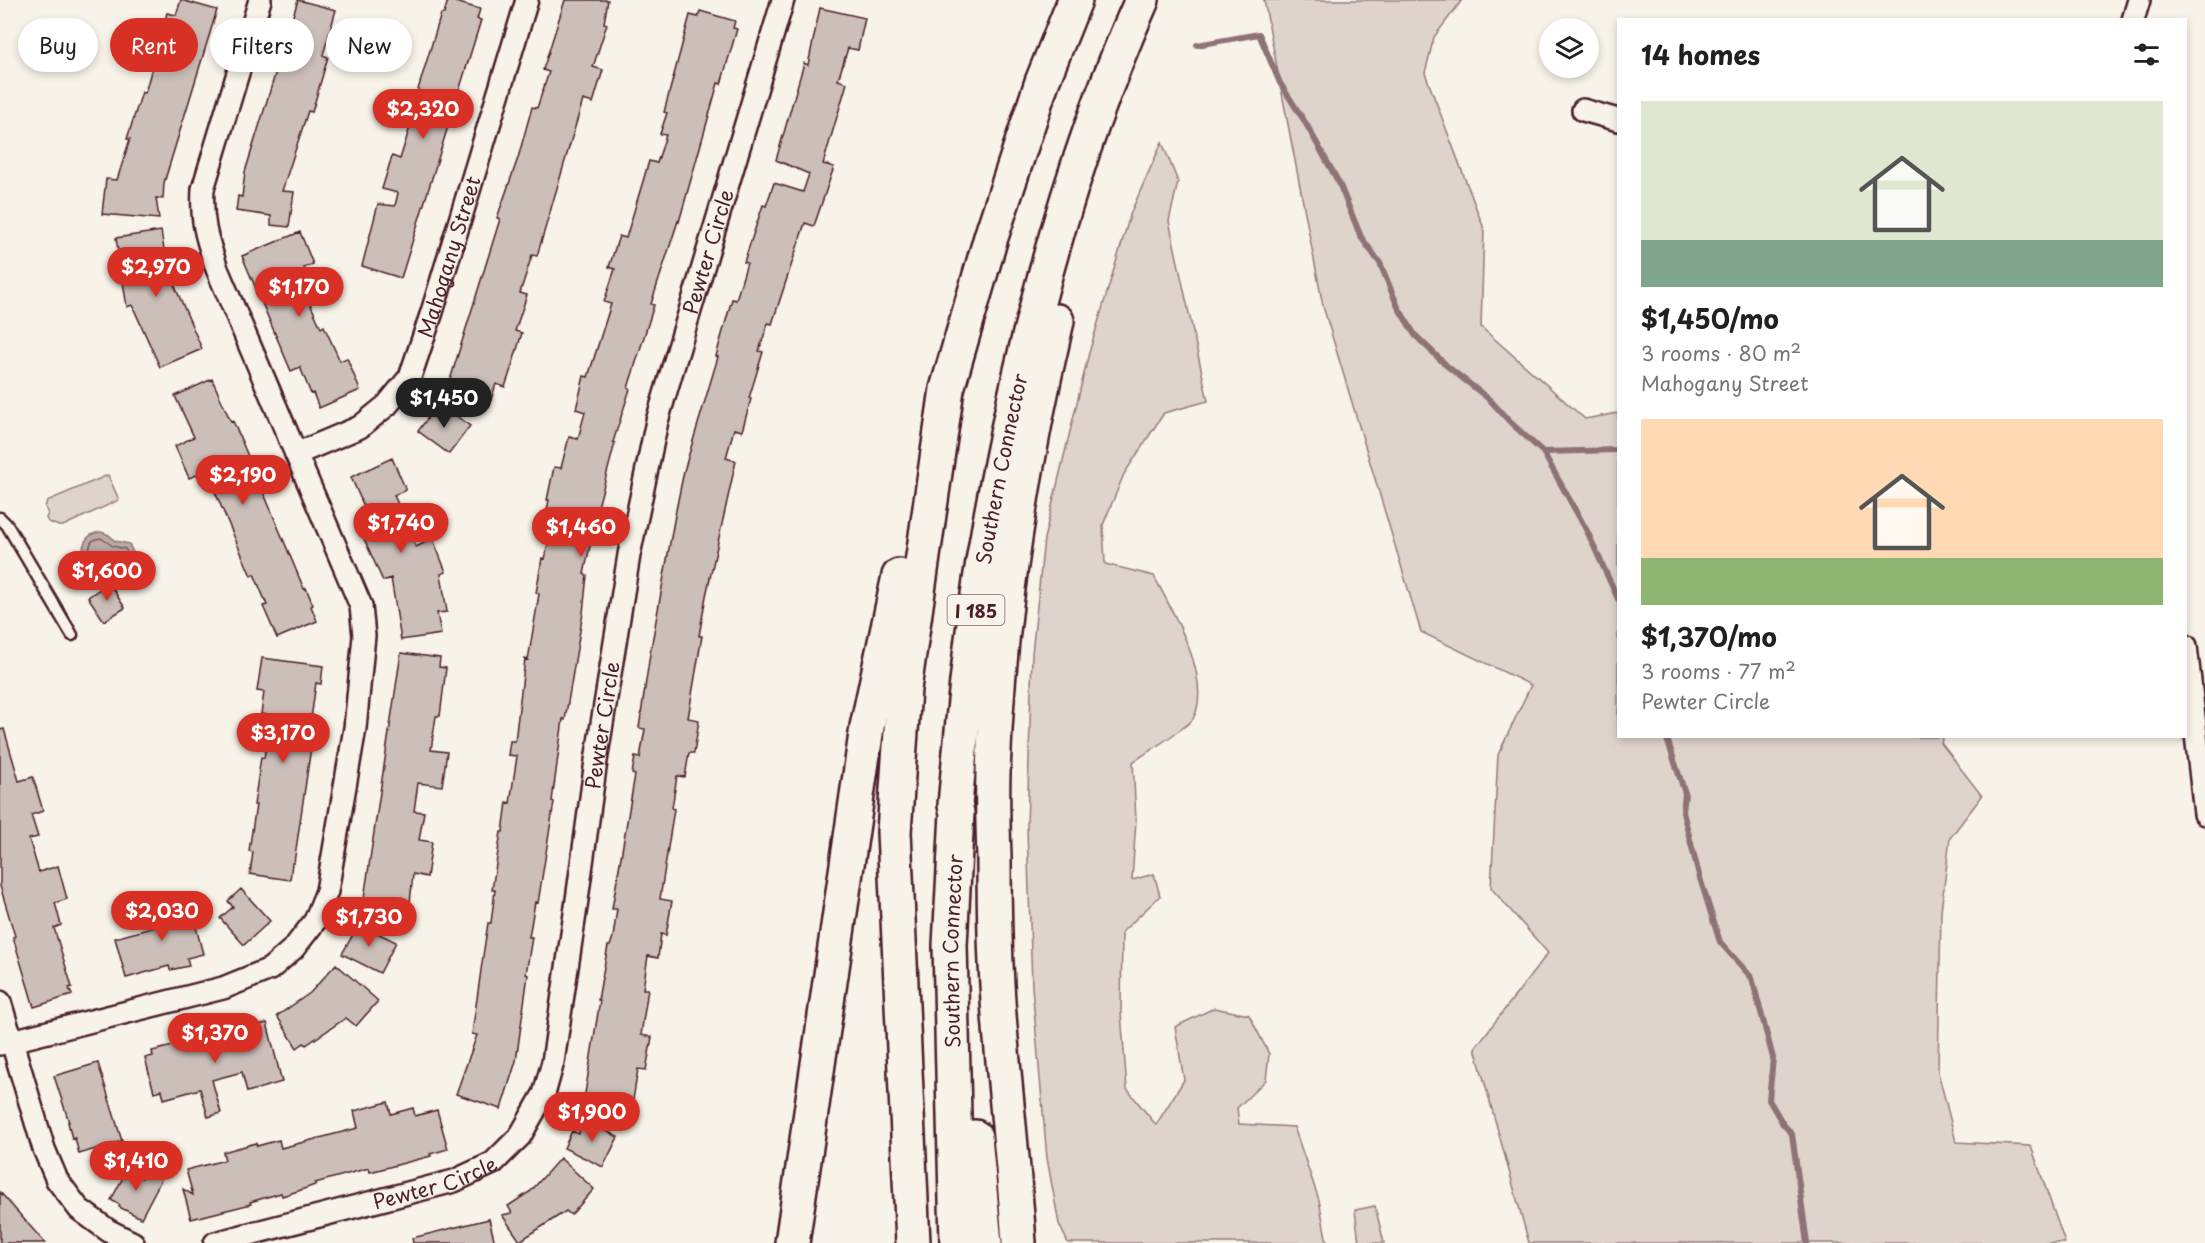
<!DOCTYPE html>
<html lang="en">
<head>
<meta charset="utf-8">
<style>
  body { margin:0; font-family:"Playpen Sans",sans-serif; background:#f6f6f6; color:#202124; height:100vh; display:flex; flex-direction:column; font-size:22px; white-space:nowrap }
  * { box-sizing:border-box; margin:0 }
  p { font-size:20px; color:#757577 }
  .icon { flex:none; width:33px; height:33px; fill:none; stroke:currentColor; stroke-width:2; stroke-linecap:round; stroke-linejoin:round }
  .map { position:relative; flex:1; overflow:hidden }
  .sheet { position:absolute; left:1617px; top:18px; width:570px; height:720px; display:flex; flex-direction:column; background:#fff; border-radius:0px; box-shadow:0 3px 9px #0003 }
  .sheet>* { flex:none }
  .banner { position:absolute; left:18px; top:18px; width:570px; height:54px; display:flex; gap:12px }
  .buttons { position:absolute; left:1539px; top:18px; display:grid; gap:12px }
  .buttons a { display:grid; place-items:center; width:60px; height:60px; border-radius:50%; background:#fff; box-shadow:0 3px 9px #0003; font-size:30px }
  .price { position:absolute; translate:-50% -51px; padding:0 14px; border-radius:21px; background:#d93025; color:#fff; font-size:20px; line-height:39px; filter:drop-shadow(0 2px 3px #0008) }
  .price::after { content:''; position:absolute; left:50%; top:36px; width:18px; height:14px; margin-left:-9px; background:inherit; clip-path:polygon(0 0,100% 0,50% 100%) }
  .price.active { background:#222; color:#fff }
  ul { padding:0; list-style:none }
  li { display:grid; align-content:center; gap:12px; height:318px; padding:0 24px }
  li span { display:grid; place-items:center; height:186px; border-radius:0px; color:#555 }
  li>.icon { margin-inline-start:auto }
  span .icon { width:108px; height:108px; fill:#fffc; stroke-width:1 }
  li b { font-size:26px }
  h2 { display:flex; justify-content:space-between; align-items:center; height:72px; padding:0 24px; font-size:26px }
  .tag { padding:0 21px; border-radius:27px; background:#fff; box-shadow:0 3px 9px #0003; font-size:21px; line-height:54px }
  .tag.active { background:#d93025; color:#fff }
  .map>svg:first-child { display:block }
  .green { fill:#ded4cc; stroke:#947a7c; stroke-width:1.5 }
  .water { fill:#bcaaa7; stroke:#8e7275; stroke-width:1.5 }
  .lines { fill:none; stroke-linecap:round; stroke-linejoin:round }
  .shore { stroke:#78575d; stroke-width:1.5 }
  .stream { stroke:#8e7275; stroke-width:6 }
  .building { fill:#ccbfb9; stroke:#4a1f2b; stroke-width:1.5 }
  .service-casing { stroke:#4a1f2b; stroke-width:15 }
  .minor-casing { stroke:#4a1f2b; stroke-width:26 }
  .motorway-casing { stroke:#4a1f2b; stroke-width:38 }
  .service { stroke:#f7f3e8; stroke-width:10 }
  .minor { stroke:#f7f3e8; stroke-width:21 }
  .motorway { stroke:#f7f3e8; stroke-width:33 }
  .labels { text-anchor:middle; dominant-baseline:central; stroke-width:6; stroke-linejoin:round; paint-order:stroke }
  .shield { fill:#f7f3e8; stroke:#7e5f64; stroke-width:1.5 }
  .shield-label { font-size:18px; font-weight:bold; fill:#4a1f2b }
  .street-label { font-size:20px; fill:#4a1f2b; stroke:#f7f3e8 }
</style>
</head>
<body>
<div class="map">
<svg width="2205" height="1243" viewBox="0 0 2205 1243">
  <rect width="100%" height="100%" fill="#f7f3e8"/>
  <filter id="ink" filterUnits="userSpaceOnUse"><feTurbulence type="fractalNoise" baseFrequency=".0167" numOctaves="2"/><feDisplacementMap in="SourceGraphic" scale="12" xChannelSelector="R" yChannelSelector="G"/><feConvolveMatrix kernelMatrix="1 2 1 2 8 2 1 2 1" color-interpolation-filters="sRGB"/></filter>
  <g filter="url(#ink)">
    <path class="green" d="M 1264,0 L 1462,0 L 1434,37 L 1425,73 L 1484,229 L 1481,327 L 1585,419 L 1618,413 L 1618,736 L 1943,737 L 1941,743 L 1982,796 L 1950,838 L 1941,911 L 1938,1072 L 1956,1142 L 2031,1146 L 2065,1243 L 1529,1243 L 1475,1048 L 1548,953 L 1491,888 L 1498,755 L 1531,685 L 1421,632 L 1323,306 Z
      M 1162,142 L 1178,182 L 1169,221 L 1208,401 L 1164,413 L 1124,474 L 1103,525 L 1105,564 L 1154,576 C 1172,611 1214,680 1193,719 C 1190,725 1143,755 1133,762 L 1136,820 L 1132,880 L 1154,874 L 1160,896 L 1122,932 L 1121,1013 L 1127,1089 L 1156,1125 L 1184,1080 L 1175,1027 L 1214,1008 L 1249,1015 L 1269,1054 L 1266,1080 L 1237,1108 L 1239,1124 L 1294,1127 L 1319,1200 L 1327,1243 L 1068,1243 L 1059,1224 L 1047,1158 L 1032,987 L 1027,828 L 1032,654 L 1044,539 L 1089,353 L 1131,212 Z
      M 108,475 L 119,500 L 63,526 L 59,526 L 48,522 L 46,518 L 48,514 L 45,507 L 47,501 Z
      M 1375,1206 L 1384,1243 L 1359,1243 L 1355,1210 Z"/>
    <path class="water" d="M 101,532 L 109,535 L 115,541 L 129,544 L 134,555 L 139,560 L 141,568 C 138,578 129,586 119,579 C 115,576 113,571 108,569 C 100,566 94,566 88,559 C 77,547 87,533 101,532 Z"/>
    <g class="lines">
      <path class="shore" d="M 101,538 L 113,546 L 125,549 L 134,565 L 132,573 L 124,575 C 121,572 117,567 113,565 C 106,561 86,560 90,546 C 91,540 95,539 101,538 Z"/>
      <path class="stream" d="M 1197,45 L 1259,34 L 1280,83 L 1305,122 L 1339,183 L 1361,237 L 1380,263 L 1398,307 L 1415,335 L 1447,366 L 1490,400 L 1510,422 L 1543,452 L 1587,531 L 1618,599
        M 1543,452 L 1618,450
        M 1666,736 L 1685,793 L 1683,812 L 1699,875 L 1720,942 L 1752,978 L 1773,1058 L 1769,1100 L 1783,1124 L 1792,1134 L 1807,1243"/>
    </g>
    <path class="building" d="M 181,0 L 217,10 L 164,183 L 163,199 L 156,198 L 159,219 L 102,214 L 106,179 L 117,180 L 130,139 L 127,139 L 142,92 L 145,93 L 167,13 L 176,15 Z
      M 298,0 L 336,10 L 323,55 L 328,57 L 312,112 L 308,111 L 282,191 L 294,192 L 289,227 L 271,225 L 271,216 L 236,211 L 238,196 L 242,197 L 245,172 Z
      M 448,0 L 480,9 L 477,19 L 481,20 L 401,278 L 362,266 L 378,204 L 395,206 L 398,193 L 382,189 L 392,156 L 400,159 L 410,127 L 404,125 L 415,92 L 417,93 L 441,14 L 444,14 Z
      M 565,0 L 608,0 L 604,23 L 607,24 L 593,67 L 603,70 L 593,103 L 583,100 L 537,256 L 532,255 L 520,293 L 527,295 L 515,331 L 522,333 L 512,366 L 505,387 L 496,384 L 489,406 L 446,393 L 500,219 L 497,218 L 518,158 L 532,107 L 537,108 L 549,72 L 543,70 Z
      M 820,8 L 865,18 L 858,50 L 848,48 L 838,80 L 847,83 L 823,164 L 834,167 L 814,226 L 805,223 L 772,324 L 768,323 L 759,351 L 763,352 L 749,398 L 751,399 L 742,431 L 734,429 L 726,458 L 736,461 L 706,596 L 699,636 L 702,636 L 688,718 L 699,720 L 694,753 L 689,753 L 685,777 L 677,776 L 672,808 L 674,809 L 660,899 L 672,901 L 666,935 L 661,934 L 658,958 L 648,956 L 643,989 L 648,989 L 641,1035 L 652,1037 L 646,1070 L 638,1069 L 633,1100 L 624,1099 L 622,1112 L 583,1106 L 600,1000 L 598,1000 L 601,983 L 608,946 L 610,946 L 613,937 L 617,909 L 612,909 L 635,775 L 632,774 L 635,757 L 640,758 L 645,729 L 639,728 L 650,654 L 675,515 L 684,471 L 718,357 L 716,356 L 732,299 L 736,300 L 747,263 L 744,262 L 763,205 L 766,206 L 774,183 L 803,192 L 809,174 L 776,160 L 804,63 L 808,65 Z
      M 700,11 L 735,21 L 733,28 L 737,29 L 721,84 L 718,83 L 679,222 L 678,221 L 651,304 L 654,305 L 628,388 L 630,389 L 613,442 L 615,443 L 594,522 L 598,523 L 594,541 L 591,541 L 584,574 L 587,575 L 583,613 L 565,720 L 563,719 L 552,801 L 554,802 L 538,903 L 535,902 L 529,937 L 532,937 L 526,974 L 528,975 L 516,1061 L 501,1109 L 456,1094 L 477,1035 L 472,1034 L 483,956 L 488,923 L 491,923 L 495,890 L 492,890 L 501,832 L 503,832 L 507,802 L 510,803 L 517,756 L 508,755 L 510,741 L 515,741 L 525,659 L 528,660 L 539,594 L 536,593 L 542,558 L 545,559 L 551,528 L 544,526 L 549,500 L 547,500 L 554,467 L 561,468 L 569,437 L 578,439 L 585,412 L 576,409 L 584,376 L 588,377 L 611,304 L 604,302 L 615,269 L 609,267 L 619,236 L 626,238 L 649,161 L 657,163 L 666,135 L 660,134 L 667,113 L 664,112 L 690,15 L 698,17 Z
      M 161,231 L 167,268 L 202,349 L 160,367 L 132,305 L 127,307 L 116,238 Z
      M 300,232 L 313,264 L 304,268 L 312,286 L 304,290 L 321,328 L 324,326 L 340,361 L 347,358 L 360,390 L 319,408 L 313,393 L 311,394 L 300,367 L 291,371 L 242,256 Z
      M 212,379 L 231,422 L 233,421 L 265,496 L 304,589 L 306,588 L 313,605 L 311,606 L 317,621 L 277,638 L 263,606 L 267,605 L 254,574 L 251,576 L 206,471 L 189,478 L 175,446 L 194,437 L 175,396 Z
      M 439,403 L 470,426 L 449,454 L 418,431 Z
      M 392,458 L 406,490 L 394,495 L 416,547 L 433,539 L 446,572 L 441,574 L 447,612 L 437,613 L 441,634 L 401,640 L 391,578 L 383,581 L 361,532 L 366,530 L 362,521 L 369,518 L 351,477 Z
      M 109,583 L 125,608 L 104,621 L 88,597 Z
      M 401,653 L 440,658 L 439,667 L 446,668 L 440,716 L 436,716 L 431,750 L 447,752 L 442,786 L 418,783 L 414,811 L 424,812 L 419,840 L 432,842 L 427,877 L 413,874 L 410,903 L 400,902 L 398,917 L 362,912 Z
      M 262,658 L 323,666 L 321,684 L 316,683 L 311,719 L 315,720 L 294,863 L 292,863 L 290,880 L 250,874 L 253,852 L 249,851 L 256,805 L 254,805 L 261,757 L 264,758 L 270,715 L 261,714 L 264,692 L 257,691 Z
      M 4,729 L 19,781 L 33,777 L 43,811 L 31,815 L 38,837 L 29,839 L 39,872 L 58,866 L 67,899 L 55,903 L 61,925 L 54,928 L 72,987 L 69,988 L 72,995 L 34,1007 L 13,937 L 15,936 L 0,886 L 0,730 Z
      M 241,889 L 270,921 L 244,945 L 220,918 L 233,907 L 228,901 Z
      M 189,900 L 203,954 L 187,958 L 189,966 L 170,970 L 169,966 L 126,978 L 115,938 L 159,926 L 154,909 Z
      M 359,924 L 396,942 L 380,973 L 342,954 Z
      M 336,964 L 378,1001 L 356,1026 L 346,1018 L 306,1045 L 304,1043 L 297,1048 L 277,1016 L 310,993 Z
      M 267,1023 L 282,1082 L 247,1092 L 242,1072 L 212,1080 L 221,1113 L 208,1117 L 200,1089 L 164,1099 L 162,1090 L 154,1092 L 145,1058 L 153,1056 L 152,1051 Z
      M 98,1063 L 122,1141 L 79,1154 L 75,1138 L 72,1139 L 68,1122 L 69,1122 L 54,1076 Z
      M 388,1102 L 391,1114 L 413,1108 L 415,1116 L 437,1110 L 448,1149 L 430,1154 L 431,1156 L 370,1172 L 369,1168 L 315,1183 L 315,1185 L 298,1191 L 282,1196 L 281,1193 L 250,1202 L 251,1204 L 191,1219 L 183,1189 L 193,1195 L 186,1170 L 225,1160 L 223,1152 L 256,1143 L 257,1146 L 279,1140 L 281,1148 L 358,1128 L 354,1111 Z
      M 581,1118 L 618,1137 L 603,1167 L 564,1148 L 572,1131 L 579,1134 Z
      M 560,1158 L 594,1189 L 571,1215 L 566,1211 L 520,1241 L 502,1215 L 512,1213 L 508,1206 L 531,1191 Z
      M 146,1169 L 162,1178 L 141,1218 L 119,1207 L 120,1205 L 111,1200 L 127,1170 L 142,1178 Z
      M 0,1192 L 45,1243 L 0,1243 Z
      M 489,1219 L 495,1243 L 413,1243 L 412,1238 Z"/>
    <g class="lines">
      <g class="service-casing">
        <path id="service" d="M 0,518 L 7,525 L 72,635"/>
      </g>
      <g class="minor-casing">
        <g id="minor">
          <path d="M 2133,20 L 2139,0"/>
          <path d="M 1583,110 L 1618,120"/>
          <path id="s1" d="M 296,454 L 360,427 L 387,405 L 410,377 L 432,312 L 527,0"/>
          <path d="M 2186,646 L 2205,814"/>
          <path d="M 0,1002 L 44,1149 L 57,1180 L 79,1209 L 109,1231 L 133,1243"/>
          <path d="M 0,1044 L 223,988 L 270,969 L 294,948 L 315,921 L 327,891 L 355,728 L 364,636 L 361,606 L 217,269 C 207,239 201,223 203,189 L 260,0"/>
          <path id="s2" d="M 215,1243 L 454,1181 L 493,1163 L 520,1136 L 544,1094 L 553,1062 L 576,907 L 596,761 L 629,555 L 657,421 L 783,0"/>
        </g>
      </g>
      <g class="motorway-casing">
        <g id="motorway">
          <path d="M 975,1137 L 985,1243"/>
          <path d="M 792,1243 L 867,727 L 899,576"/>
          <path d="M 913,1243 L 894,832 L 904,689 L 947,389 L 991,237 L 1042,82 L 1075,0"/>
          <path id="s3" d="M 957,1243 L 950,945 L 957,813 L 955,805 C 963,718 971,630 986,544 C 1018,359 1065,172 1142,0"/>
          <path d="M 1019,1243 C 1014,1167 1005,1091 999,1015 C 995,963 994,910 994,857 C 993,829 992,801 993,773 C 998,620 1022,470 1057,321"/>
        </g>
      </g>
      <use href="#service" class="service"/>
      <use href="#minor" class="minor"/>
      <use href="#motorway" class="motorway"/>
    </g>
  </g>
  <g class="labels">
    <rect class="shield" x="947.5" y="595" width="57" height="30" rx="4.5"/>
    <g class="shield-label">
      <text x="976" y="610">I 185</text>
    </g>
    <g class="street-label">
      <text stroke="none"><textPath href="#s2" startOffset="1236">Pewter Circle</textPath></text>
      <text stroke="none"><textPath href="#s1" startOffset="267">Mahogany Street</textPath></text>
      <text stroke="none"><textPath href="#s3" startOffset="778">Southern Connector</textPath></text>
      <text stroke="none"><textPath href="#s2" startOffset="750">Pewter Circle</textPath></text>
      <text stroke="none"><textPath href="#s3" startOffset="292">Southern Connector</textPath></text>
      <text stroke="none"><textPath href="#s2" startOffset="228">Pewter Circle</textPath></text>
    </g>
  </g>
</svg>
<div class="buttons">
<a><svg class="icon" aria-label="layers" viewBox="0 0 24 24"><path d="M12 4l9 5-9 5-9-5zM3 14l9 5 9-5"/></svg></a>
</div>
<b class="price" style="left:423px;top:140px">$2,320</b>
<b class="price" style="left:156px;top:298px">$2,970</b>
<b class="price" style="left:299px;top:318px">$1,170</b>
<b class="price active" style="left:444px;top:429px">$1,450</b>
<b class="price" style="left:243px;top:506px">$2,190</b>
<b class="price" style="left:401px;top:554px">$1,740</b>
<b class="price" style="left:581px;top:558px">$1,460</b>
<b class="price" style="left:107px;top:602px">$1,600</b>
<b class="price" style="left:283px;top:764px">$3,170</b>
<b class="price" style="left:162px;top:942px">$2,030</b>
<b class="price" style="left:369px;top:948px">$1,730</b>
<b class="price" style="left:215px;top:1064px">$1,370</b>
<b class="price" style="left:592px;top:1143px">$1,900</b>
<b class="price" style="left:136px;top:1192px">$1,410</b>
<div class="banner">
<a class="tag">Buy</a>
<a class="tag active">Rent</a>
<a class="tag">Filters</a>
<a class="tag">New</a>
</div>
<section class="sheet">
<h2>14 homes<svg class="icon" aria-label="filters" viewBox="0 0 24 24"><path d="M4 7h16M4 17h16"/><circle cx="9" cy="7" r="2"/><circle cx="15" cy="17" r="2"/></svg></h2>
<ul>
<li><span style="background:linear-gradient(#dfe7d0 75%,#7fa58c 0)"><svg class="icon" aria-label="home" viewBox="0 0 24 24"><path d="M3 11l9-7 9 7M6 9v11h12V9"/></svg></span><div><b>$1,450/mo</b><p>3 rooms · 80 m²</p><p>Mahogany Street</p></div></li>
<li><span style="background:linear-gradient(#ffd9b3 75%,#8fb573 0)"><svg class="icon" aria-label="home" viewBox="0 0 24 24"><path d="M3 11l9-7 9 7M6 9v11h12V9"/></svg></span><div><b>$1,370/mo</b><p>3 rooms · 77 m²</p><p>Pewter Circle</p></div></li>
</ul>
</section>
</div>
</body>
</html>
